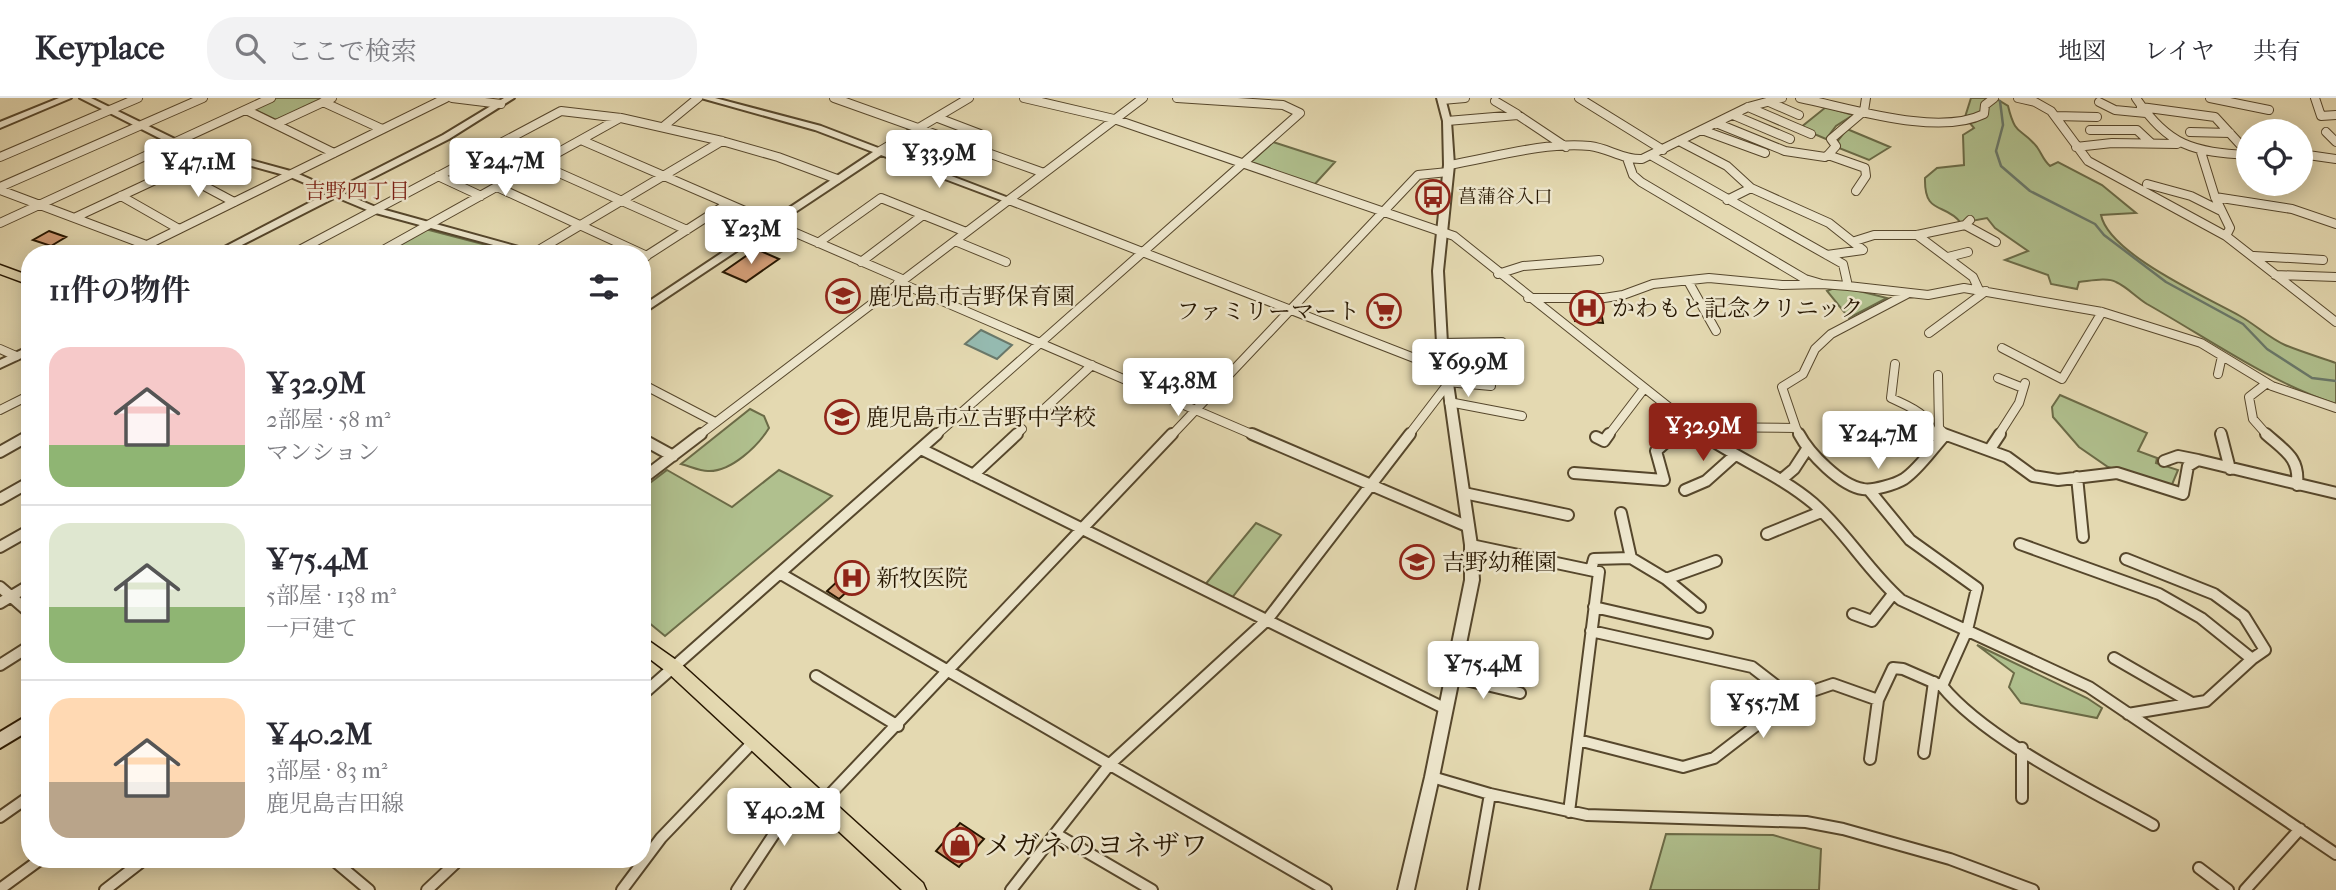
<!DOCTYPE html>
<html lang="ja">
<head>
<meta charset="utf-8">
<style>
  body { margin:0; font-family:"IM FELL French Canon","Noto Serif JP",serif; background:#f2f2f3; color:#2b2b33; height:100vh; display:flex; flex-direction:column; font-size:26px; white-space:nowrap }
  * { box-sizing:border-box; margin:0 }
  p { font-size:23px; color:#7c7c81 }
  .icon { flex:none; width:38px; height:38px; fill:none; stroke:currentColor; stroke-width:2; stroke-linecap:round; stroke-linejoin:round }
  .map { position:relative; flex:1; overflow:hidden }
  .panel { position:absolute; left:21px; top:147px; width:630px; height:623px; display:flex; flex-direction:column; background:#fff; border-radius:28px; box-shadow:0 4px 18px #0003 }
  .panel>* { flex:none }
  .controls { position:absolute; left:2236px; top:21px; display:grid; gap:14px }
  .controls a { display:grid; place-items:center; width:77px; height:77px; border-radius:50%; background:#fff; box-shadow:0 4px 18px #0003; font-size:35px }
  .price { position:absolute; translate:-50% -60px; padding:0 16px; border-radius:7px; background:#fff; color:#222; font-size:23px; line-height:46px; filter:drop-shadow(0 2px 4px #0008) }
  .price::after { content:''; position:absolute; left:50%; top:42px; width:21px; height:16px; margin-left:-10px; background:inherit; clip-path:polygon(0 0,100% 0,50% 100%) }
  .price.active { background:#8f2418; color:#fff }
  ul { padding:0; list-style:none }
  li { display:flex; align-items:center; gap:21px; height:175px; padding:0 28px }
  li+li { border-top:2px solid #e1e1e2 }
  li span { display:grid; place-items:center; flex:none; width:196px; height:140px; border-radius:21px; color:#555 }
  li>.icon { margin-inline-start:auto }
  span .icon { width:84px; height:84px; fill:#fffc; stroke-width:1 }
  li b { font-size:30px }
  h2 { display:flex; justify-content:space-between; align-items:center; height:84px; padding:0 28px; font-size:30px }
  header { display:flex; align-items:center; gap:42px; box-sizing:border-box; height:98px; padding:0 35px; background:#fff; border-bottom:2px solid #e1e1e2 }
  header strong { font-size:33px }
  nav { display:flex; gap:38px; margin-inline-start:auto; font-size:24px }
  .search { width:490px; height:63px; background:#f2f2f3; display:flex; align-items:center; gap:18px; box-sizing:border-box; padding:0 24px; border-radius:28px; color:#7c7c81; font-size:26px }
  .map>svg:first-child { display:block }
  .green { fill:#b0c08e; stroke:#6b6b47; stroke-width:2 }
  .water { fill:#95bab0; stroke:#69786a; stroke-width:2 }
  .lines { fill:none; stroke-linecap:round; stroke-linejoin:round }
  .stream { stroke:#69786a; stroke-width:2.5 }
  .building { fill:#d49e77; stroke:#261600; stroke-width:2 }
  .minor-far1-casing { stroke:#56472c; stroke-width:10 }
  .minor-casing { stroke:#56472c; stroke-width:14 }
  .tertiary-casing { stroke:#56472c; stroke-width:4 }
  .secondary-casing { stroke:#261600; stroke-width:4 }
  .primary-casing { stroke:#261600; stroke-width:3 }
  .minor-far1 { stroke:#ede6cc; stroke-width:8 }
  .minor { stroke:#ede6cc; stroke-width:10 }
  .tertiary { fill:#ede6cc; fill-rule:evenodd }
  .secondary { fill:#ede6cc; fill-rule:evenodd }
  .primary { fill:#e4d9b1; fill-rule:evenodd }
  .labels { text-anchor:middle; dominant-baseline:central; stroke-width:5; stroke-linejoin:round; paint-order:stroke }
  .far-poi-label { font-size:19px; fill:#261600; stroke:#ede6cc; text-anchor:start }
  .far-neighbourhood-label { font-size:21px; fill:#7a1f14; stroke:#ede6cc }
  .poi-label { font-size:23px; fill:#261600; stroke:#ede6cc; text-anchor:start }
  .near-poi-label { font-size:28px; fill:#261600; stroke:#ede6cc; text-anchor:start }
</style>
</head>
<body>
<header>
<strong>Keyplace</strong>
<div class="search"><svg class="icon" aria-label="search" viewBox="0 0 24 24"><circle cx="10" cy="10" r="6"/><path d="M15 15l6 6"/></svg>ここで検索</div>
<nav><a>地図</a><a>レイヤ</a><a>共有</a></nav>
</header>
<div class="map">
<svg width="2336" height="792" viewBox="0 0 2336 792">
  <rect width="100%" height="100%" fill="#e4d9b1"/>
  <filter id="stains"><feTurbulence type="fractalNoise" baseFrequency=".00286" numOctaves="4"/><feColorMatrix values="0 0 0 0 .2 0 0 0 0 .09 0 0 0 0 .02 0 0 0 .5 -.17"/></filter>
  <radialGradient id="worn" r=".72"><stop offset=".6" stop-color="#630" stop-opacity="0"/><stop offset="1" stop-color="#630" stop-opacity=".3"/></radialGradient>
  <path class="green" d="M 276,0 L 328,0 L 276,22 L 253,11 Z
    M 1971,0 L 1995,0 L 2008,8 C 2016,40 2020,28 2037,49 C 2042,56 2043,62 2050,68 L 2058,64 L 2102,87 L 2136,115 L 2101,117 C 2109,156 2206,199 2240,218 C 2256,227 2269,240 2285,247 C 2302,254 2319,259 2336,265 L 2336,306 C 2267,283 2209,241 2147,206 C 2136,199 2127,189 2116,184 C 2107,179 2090,183 2079,184 L 2077,191 L 2051,186 L 2048,177 L 2005,162 L 2028,153 L 1995,130 L 1987,120 L 1961,125 C 1945,104 1924,118 1925,80 L 1937,70 L 1964,67 L 1963,37 L 1974,30 L 1965,19 Z
    M 1826,9 L 1853,17 L 1836,28 L 1826,41 L 1800,30 Z
    M 1847,31 L 1890,49 L 1869,62 L 1834,48 Z
    M 1273,44 L 1335,64 L 1314,87 L 1250,65 Z
    M 424,132 L 429,132 L 521,156 L 392,155 L 394,149 Z
    M 1839,188 L 1887,200 L 1849,220 L 1827,193 Z
    M 2060,297 L 2147,335 L 2138,353 L 2157,360 L 2156,365 L 2178,372 L 2171,389 L 2108,369 L 2079,349 L 2053,319 L 2052,309 Z
    M 750,311 L 764,318 L 769,330 C 758,348 731,374 708,373 C 700,373 689,368 681,366 Z
    M 667,372 L 732,409 L 779,372 L 832,398 L 665,538 L 642,519 L 642,391 Z
    M 1256,425 L 1281,437 L 1231,501 L 1204,488 Z
    M 1977,547 L 2087,600 L 2102,610 L 2097,620 L 2021,605 L 2009,589 L 2014,575 Z
    M 1666,736 L 1773,737 L 1821,751 L 1819,792 L 1650,792 Z"/>
  <path class="water" d="M 981,232 L 1012,247 L 997,261 L 965,246 Z"/>
  <g class="lines">
    <path class="stream" d="M 2000,3 L 2003,27 L 1996,53 L 2001,68 L 2030,93 L 2095,126 L 2104,137 L 2166,184 L 2243,226 L 2267,251 L 2312,280 L 2336,283"/>
  </g>
  <path class="building" d="M 49,133 L 66,139 L 51,148 L 33,142 Z
    M 756,151 L 779,161 L 746,184 L 723,174 Z
    M 1572,207 L 1600,207 L 1603,225 L 1575,223 Z
    M 855,467 L 868,474 L 839,501 L 827,493 Z
    M 960,725 L 984,741 L 959,769 L 936,753 Z"/>
  <g class="lines">
    <g class="minor-far1-casing">
      <path id="minor-far1" d="M 452,0 L 501,6
        M 834,0 L 1044,75
        M 1024,0 L 1114,21 L 1454,138 L 1705,338
        M 1579,0 L 1663,52
        M 1800,0 C 1850,10 1938,39 1984,16 L 1985,7 L 1994,0
        M 2018,0 L 2035,4 L 2051,13 L 2088,63 L 2226,138 L 2336,224
        M 2136,0 C 2168,48 2193,54 2249,57
        M 2210,0 L 2269,12
        M 2315,0 L 2321,18 L 2336,17
        M 1442,2 L 1465,0
        M 1495,3 L 1517,16
        M 323,4 L 382,31
        M 1769,4 L 1799,17
        M 2099,4 L 2115,12 L 2146,15
        M 1748,9 L 1811,36
        M 2141,9 L 2215,19 L 2249,56
        M 246,12 L 334,55
        M 1733,17 L 1790,41
        M 2055,18 L 2097,19
        M 938,20 L 980,36
        M 1447,23 L 1518,17 L 1566,49
        M 1716,25 L 1785,53 L 1825,59 L 1828,57
        M 276,26 L 332,0
        M 664,28 L 698,0
        M 2269,30 L 2272,33
        M 1702,32 L 1765,55
        M 2090,32 L 2137,32 L 2151,45
        M 2190,34 L 2230,35
        M 2326,34 L 2336,44
        M 581,42 L 902,181
        M 1679,43 L 1727,68 L 1751,90 L 1727,102
        M 2076,49 L 2112,45 L 2177,46
        M 880,53 L 969,0
        M 2201,54 L 2215,99 L 2230,130 L 2226,138
        M 2301,56 L 2336,61
        M 1652,58 L 1843,166 L 1848,188 L 1928,197 L 1964,190 L 2102,214 L 2201,245 L 2272,288 L 2336,310
        M 0,59 L 138,0
        M 1628,63 L 1633,77 L 1641,84 L 1805,181 L 1822,186 L 1848,188
        M 539,66 L 687,132
        M 1449,67 C 1495,59 1543,44 1590,48 C 1608,50 1623,62 1642,61 L 1748,9 L 1782,0
        M 176,73 L 234,104
        M 438,78 L 481,98
        M 2147,86 L 2191,98 L 2221,113
        M 0,89 L 203,0
        M 497,89 L 647,158
        M 1751,90 L 1829,125 L 1863,152 L 1827,157
        M 0,92 L 170,156
        M 1856,93 L 1866,78 L 1865,70 L 1828,57 L 1836,48 L 1831,41 L 1864,13 L 1866,0
        M 121,98 L 179,131
        M 2215,99 L 2292,111 L 2336,126
        M 1009,102 L 1445,272
        M 76,119 L 211,56
        M 0,125 L 271,0
        M 1965,127 L 1996,144
        M 1917,137 L 1973,179 L 1979,192
        M 955,143 L 1006,164
        M 1855,143 L 1874,137 L 1917,137 L 1965,127 L 1970,122
        M 818,145 L 881,100 L 966,134
        M 147,147 L 446,0
        M 292,156 L 561,13 L 621,20 L 722,43 L 778,59 L 837,81
        M 376,156 L 620,20
        M 532,156 L 722,43
        M 2254,158 L 2323,162
        M 1948,159 L 1968,154
        M 643,160 L 727,106
        M 861,164 L 923,117
        M 1498,176 L 1523,168 L 1599,162
        M 2275,177 L 2336,179
        M 1688,183 L 1716,233
        M 898,184 L 1256,338
        M 1528,200 L 1604,200 L 1623,197 L 1653,186 L 1709,180 L 1782,187 L 1822,186
        M 1929,235 L 1986,193
        M 1442,245 L 1502,244
        M 2002,250 L 2062,281 L 2102,214
        M 0,251 L 16,258
        M 1895,266 L 1891,300 C 1901,305 1915,310 1923,318 C 1929,323 1929,331 1936,338
        M 2218,276 L 2222,258
        M 1938,277 L 1939,330 L 1947,338
        M 1998,280 L 2023,290
        M 1447,284 L 1491,288
        M 2267,285 L 2249,299 L 2253,321 L 2268,338
        M 642,286 L 715,324
        M 1449,304 L 1522,318
        M 0,312 L 30,297
        M 1042,313 L 1092,267
        M 1796,330 L 1782,289 L 1803,276 L 1815,251 L 1831,236 L 1907,196
        M 2221,334 L 2222,338
        M 698,338 L 1143,0
        M 935,338 L 1300,15 L 1283,7 L 1177,0
        M 1015,338 L 1022,331
        M 1171,338 L 1418,77 L 1448,74
        M 1408,338 L 1447,287
        M 1608,338 L 1643,292
        M 1673,338 L 1678,333 L 1692,329 L 1796,330 L 1800,338
        M 1998,338 L 2019,305 L 2025,285"/>
    </g>
    <g class="minor-casing">
      <path id="minor" d="M 1252,336 L 1469,429
        M 1702,336 C 1738,361 1780,377 1813,405 C 1846,434 1868,473 1901,502 L 2089,589 L 2336,756
        M 1799,336 C 1809,355 1841,388 1863,391 C 1873,393 1896,386 1904,381 C 1919,371 1933,350 1945,337
        M 1934,336 L 1940,342
        M 1944,336 L 2007,359 L 2033,378 L 2058,382 L 2117,375 L 2183,396 L 2188,368 L 2198,362 L 2336,395
        M 2221,336 L 2230,371
        M 2266,336 C 2285,353 2300,360 2297,387
        M 1596,339 L 1604,343 L 1609,336
        M 642,341 L 673,358
        M 921,351 L 1446,611
        M 1990,351 L 2000,336
        M 0,354 L 30,337
        M 2164,363 L 2178,358 L 2198,362
        M 1574,375 L 1664,382 L 1656,353 L 1675,336
        M 973,377 L 1017,336
        M 2077,379 L 2083,439
        M 642,381 L 701,336
        M 1781,382 L 1794,371 L 1807,351
        M 1685,392 L 1706,383 L 1734,358
        M 1869,392 L 1910,442 L 1977,490 L 1967,532 L 1942,588 C 1986,642 2091,692 2153,727
        M 1464,395 L 1568,417
        M 0,401 L 30,384
        M 1621,415 L 1631,460
        M 1767,436 L 1821,414
        M 2020,446 L 2159,496 L 2201,520 L 2252,561 L 2206,603 L 2128,616
        M 1471,447 L 1599,474 L 1569,714
        M 0,449 L 30,432
        M 2126,461 L 2214,496 L 2244,518 L 2265,552 L 2252,561
        M 1591,472 L 1594,461 L 1631,460 L 1666,481 L 1700,509
        M 781,476 L 1326,792
        M 1666,481 L 1716,463
        M 0,489 L 30,515
        M 0,505 L 30,487
        M 1594,509 L 1707,535
        M 1853,516 L 1872,523 L 1893,496
        M 1591,533 L 1752,569 L 1792,600
        M 2114,560 L 2192,605
        M 0,567 L 30,548
        M 816,578 L 898,628
        M 1453,579 L 1520,595
        M 642,597 L 937,336
        M 1578,642 L 1683,669 L 1714,660 L 1792,600 L 1833,586 L 1878,602 L 1893,570 L 1903,571 L 1942,588
        M 2022,650 L 2022,700
        M 1924,655 L 1934,584
        M 1870,661 L 1878,602
        M 1432,679 L 1490,696 L 1587,717 L 1806,724 L 1843,731 L 1950,761 L 2033,792
        M 821,706 L 1172,336
        M 0,719 L 30,698
        M 1056,736 L 1152,792
        M 332,761 L 369,792
        M 2199,770 L 2228,792
        M 0,791 L 41,761
        M 105,792 L 145,761
        M 427,792 L 460,761
        M 622,792 L 661,740 L 754,643
        M 737,792 L 804,691
        M 1011,792 L 1110,666 L 1267,522 L 1410,336
        M 1473,792 L 1490,696
        M 2245,792 L 2300,731"/>
    </g>
    <g class="tertiary-casing">
      <path id="tertiary" d="M 59,0 L 71,0 L 0,30 L 0,24 Z
        M 80,0 L 91,0 L 177,42 L 294,74 L 335,92 L 443,37 L 504,0 L 514,0 L 449,41 L 343,95 L 378,110 L 544,156 L 527,156 L 372,114 L 336,99 L 224,156 L 211,156 L 328,95 L 288,78 L 171,46 Z
        M 701,0 L 715,0 L 821,28 L 1014,102 L 1012,104 L 1006,104 L 881,57 L 642,216 L 642,208 L 873,54 L 815,32 Z
        M 1437,0 L 1445,0 L 1451,23 L 1454,67 L 1443,173 L 1447,245 L 1477,447 L 1479,482 L 1439,679 L 1414,792 L 1398,792 L 1425,679 L 1465,482 L 1465,447 L 1437,245 L 1433,173 L 1444,67 L 1443,23 Z
        M 30,248 L 30,256 L 0,270 L 0,262 Z"/>
    </g>
    <g class="secondary-casing">
      <path id="secondary" d="M 30,616 L 30,632 L 0,650 L 0,634 Z"/>
    </g>
    <g class="primary-casing">
      <path id="primary" d="M 0,167 L 30,178 L 30,187 L 0,176 Z
        M 642,538 L 679,564 L 923,785 L 926,792 L 902,792 L 667,574 L 642,555 Z"/>
    </g>
    <use href="#minor-far1" class="minor-far1"/>
    <use href="#minor" class="minor"/>
    <use href="#tertiary" class="tertiary"/>
    <use href="#secondary" class="secondary"/>
    <use href="#primary" class="primary"/>
  </g>
  <defs>
    <g id="bus-ring" transform="scale(1.75)"><circle r="9.5" fill="#ede6cc" stroke="#8f2418" stroke-width="1.5"/><path d="M-5-6H5V4H4V6H2V4H-2V6H-4V4H-5ZM-3.5-4V0h7V-4ZM-3.5 1.2v1.5H-2V1.2ZM2 1.2v1.5H3.5V1.2Z" fill="#8f2418"/></g>
    <g id="school-ring" transform="scale(1.75)"><circle r="9.5" fill="#ede6cc" stroke="#8f2418" stroke-width="1.5"/><path d="M0-5L7-2L0 1L-7-2ZM-4 1L0 2.5L4 1V4Q0 6-4 4Z" fill="#8f2418"/></g>
    <g id="hospital-ring" transform="scale(1.75)"><circle r="9.5" fill="#ede6cc" stroke="#8f2418" stroke-width="1.5"/><path d="M-5-5h3v3.5h4V-5h3V5h-3V1.5h-4V5h-3Z" fill="#8f2418"/></g>
    <g id="supermarket-ring" transform="scale(1.75)"><circle r="9.5" fill="#ede6cc" stroke="#8f2418" stroke-width="1.5"/><path d="M-6-5.5h2.5l.6 2H6L4.5 2H-2.5L-4.4-4H-6ZM-1.5 3.2a1.3 1.3 0 1 0 .1 0ZM3 3.2a1.3 1.3 0 1 0 .1 0Z" fill="#8f2418"/></g>
    <g id="shop-ring" transform="scale(1.75)"><circle r="9.5" fill="#ede6cc" stroke="#8f2418" stroke-width="1.5"/><path d="M-5-2.5h2.3a2.7 3.5 0 0 1 5.4 0H5L5.5 6h-11ZM-1.5-2.5h3a1.5 2.3 0 0 0-3 0Z" fill="#8f2418"/></g>
  </defs>
  <g fill-rule="evenodd">
    <use href="#bus-ring" x="1433" y="99"/>
    <use href="#school-ring" x="843" y="198"/>
    <use href="#hospital-ring" x="1587" y="210"/>
    <use href="#supermarket-ring" x="1384" y="213"/>
    <use href="#school-ring" x="842" y="319"/>
    <use href="#school-ring" x="1417" y="464"/>
    <use href="#hospital-ring" x="852" y="480"/>
    <use href="#shop-ring" x="960" y="747"/>
  </g>
  <g class="labels">
    <g class="far-poi-label">
      <text x="1458" y="99">菖蒲谷入口</text>
    </g>
    <g class="far-neighbourhood-label">
      <text x="357" y="93">吉野四丁目</text>
    </g>
    <g class="poi-label">
      <text x="868" y="198">鹿児島市吉野保育園</text>
      <text x="1612" y="210">かわもと記念クリニック</text>
      <text x="1360" y="213" text-anchor="end">ファミリーマート</text>
      <text x="866" y="319">鹿児島市立吉野中学校</text>
      <text x="1442" y="464">吉野幼稚園</text>
      <text x="876" y="480">新牧医院</text>
    </g>
    <g class="near-poi-label">
      <text x="984" y="747">メガネのヨネザワ</text>
    </g>
  </g>
  <rect width="100%" height="100%" filter="url(#stains)"/>
  <rect width="100%" height="100%" fill="url(#worn)"/>
</svg>
<div class="controls">
<a><svg class="icon" aria-label="locate" viewBox="0 0 24 24"><circle cx="12" cy="12" r="6"/><path d="M12 2v4M12 18v4M2 12h4M18 12h4"/></svg></a>
</div>
<b class="price" style="left:939px;top:92px">¥33.9M</b>
<b class="price" style="left:505px;top:100px">¥24.7M</b>
<b class="price" style="left:198px;top:101px">¥47.1M</b>
<b class="price" style="left:751px;top:168px">¥23M</b>
<b class="price" style="left:1468px;top:301px">¥69.9M</b>
<b class="price" style="left:1178px;top:320px">¥43.8M</b>
<b class="price active" style="left:1703px;top:365px">¥32.9M</b>
<b class="price" style="left:1878px;top:373px">¥24.7M</b>
<b class="price" style="left:1483px;top:603px">¥75.4M</b>
<b class="price" style="left:1763px;top:642px">¥55.7M</b>
<b class="price" style="left:784px;top:750px">¥40.2M</b>
<section class="panel">
<h2>11件の物件<svg class="icon" aria-label="filters" viewBox="0 0 24 24"><path d="M4 7h16M4 17h16"/><circle cx="9" cy="7" r="2"/><circle cx="15" cy="17" r="2"/></svg></h2>
<ul>
<li><span style="background:linear-gradient(#f6c9c9 70%,#8fb573 0)"><svg class="icon" aria-label="home" viewBox="0 0 24 24"><path d="M3 11l9-7 9 7M6 9v11h12V9"/></svg></span><div><b>¥32.9M</b><p>2部屋 · 58 m²</p><p>マンション</p></div></li>
<li><span style="background:linear-gradient(#dfe7d0 60%,#8fb573 0)"><svg class="icon" aria-label="home" viewBox="0 0 24 24"><path d="M3 11l9-7 9 7M6 9v11h12V9"/></svg></span><div><b>¥75.4M</b><p>5部屋 · 138 m²</p><p>一戸建て</p></div></li>
<li><span style="background:linear-gradient(#ffd9b3 60%,#b9a48a 0)"><svg class="icon" aria-label="home" viewBox="0 0 24 24"><path d="M3 11l9-7 9 7M6 9v11h12V9"/></svg></span><div><b>¥40.2M</b><p>3部屋 · 83 m²</p><p>鹿児島吉田線</p></div></li>
</ul>
</section>
</div>
</body>
</html>
